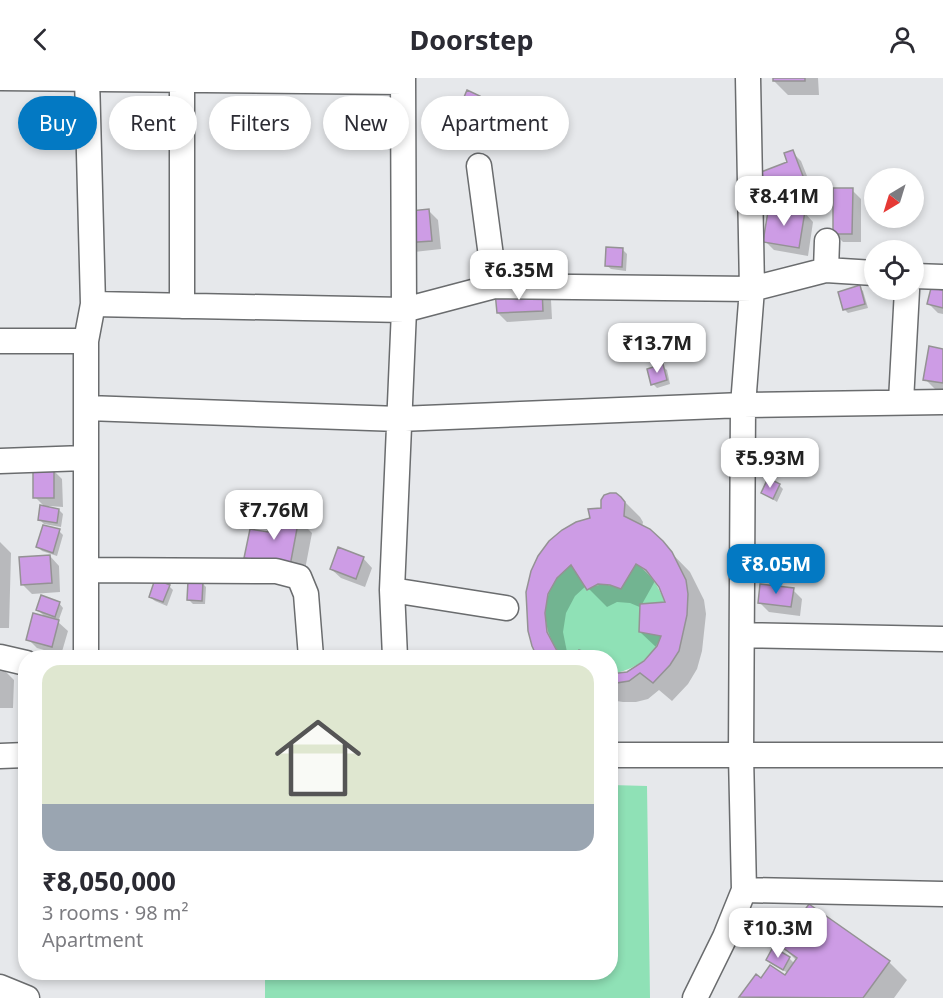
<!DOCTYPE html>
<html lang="en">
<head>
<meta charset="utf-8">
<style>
  body { margin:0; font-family:"Noto Sans",sans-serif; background:#f7f7f7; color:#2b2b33; height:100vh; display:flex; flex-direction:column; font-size:22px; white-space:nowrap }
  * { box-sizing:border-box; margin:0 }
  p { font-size:20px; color:#7c7c81 }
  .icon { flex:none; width:33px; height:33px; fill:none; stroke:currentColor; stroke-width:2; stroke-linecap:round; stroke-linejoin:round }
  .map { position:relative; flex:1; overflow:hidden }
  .drawer { position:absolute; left:18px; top:572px; width:600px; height:330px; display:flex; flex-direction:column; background:#fff; border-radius:24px; box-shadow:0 3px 9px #0003 }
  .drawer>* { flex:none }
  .top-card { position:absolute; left:18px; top:18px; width:600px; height:54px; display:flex; gap:12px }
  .needle { width:39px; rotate:218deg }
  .tools { position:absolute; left:864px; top:90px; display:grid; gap:12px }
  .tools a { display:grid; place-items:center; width:60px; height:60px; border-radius:50%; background:#fff; box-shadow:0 3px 9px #0003; font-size:30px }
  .price { position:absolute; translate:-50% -51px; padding:0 14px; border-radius:12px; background:#fff; color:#222; font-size:20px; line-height:39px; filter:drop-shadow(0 2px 3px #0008) }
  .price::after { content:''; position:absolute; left:50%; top:36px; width:18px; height:14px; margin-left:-9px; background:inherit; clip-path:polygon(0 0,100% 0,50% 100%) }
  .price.active { background:#0379c3; color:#fff }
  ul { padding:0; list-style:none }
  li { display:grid; align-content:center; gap:12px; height:318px; padding:0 24px }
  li+li { border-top:2px solid #e1e1e2 }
  li span { display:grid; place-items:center; height:186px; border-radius:18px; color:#555 }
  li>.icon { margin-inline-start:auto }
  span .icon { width:108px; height:108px; fill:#fffc; stroke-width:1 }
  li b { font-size:26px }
  .tag { padding:0 21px; border-radius:27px; background:#fff; box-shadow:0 3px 9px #0003; font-size:21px; line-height:54px }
  .tag.active { background:#0379c3; color:#fff }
  header { display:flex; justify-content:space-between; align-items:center; height:78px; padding:0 24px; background:#fff; font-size:27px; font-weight:700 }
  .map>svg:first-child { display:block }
  .green { fill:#8fe1b6 }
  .shadow { fill:#0003; fill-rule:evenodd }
  .building { fill:#cd9ce5; stroke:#949294; stroke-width:1.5 }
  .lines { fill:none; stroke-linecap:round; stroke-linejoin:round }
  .minor-casing { stroke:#6a6c6e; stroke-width:27 }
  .minor { stroke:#fff; stroke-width:24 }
</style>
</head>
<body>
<header><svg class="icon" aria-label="back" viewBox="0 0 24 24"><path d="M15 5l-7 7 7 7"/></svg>Doorstep<svg class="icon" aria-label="person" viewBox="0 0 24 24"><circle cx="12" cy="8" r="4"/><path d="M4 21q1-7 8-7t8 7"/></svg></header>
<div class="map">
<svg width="943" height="920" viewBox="0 0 943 920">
  <rect width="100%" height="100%" fill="#e6e8eb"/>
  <path class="green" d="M 636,486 C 651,496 658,508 665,524 L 640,526 L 639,554 L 661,558 C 652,581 634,592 611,596 L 610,579 L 600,579 L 579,572 L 574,579 L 563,579 C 543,558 539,525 557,500 C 560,495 567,491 571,487 L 587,511 C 600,505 608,506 621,511 Z
    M 611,707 L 647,708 L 650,920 L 265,920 L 265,894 L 610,894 Z"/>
  <path class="shadow" d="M 774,0 L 818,0 L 819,17 L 788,17 L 774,3 Z
    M 479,19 L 483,24 L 478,33 L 463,23 Z
    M 792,74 L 801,83 L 819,128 L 804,134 L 813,144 L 808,178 L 774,172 L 765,163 L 794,133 L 787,124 L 781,126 L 772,117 L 789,85 Z
    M 852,112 L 861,121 L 861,164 L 843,164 L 834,155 Z
    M 429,133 L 438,142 L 441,171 L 414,174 L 405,164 Z
    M 623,172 L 627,176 L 626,193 L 611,191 L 606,187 Z
    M 859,209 L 863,213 L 868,230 L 848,235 L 844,231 Z
    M 541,213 L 551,222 L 552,241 L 507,244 L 498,235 Z
    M 943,214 L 943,236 L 938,235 L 929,226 Z
    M 943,272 L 943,316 L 939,315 L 925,301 Z
    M 662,288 L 667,292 L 670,306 L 657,310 L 653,306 Z
    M 53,392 L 62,401 L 63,429 L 49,428 L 49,430 L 59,432 L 63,436 L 61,449 L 44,446 L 39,441 L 45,429 L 35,419 Z
    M 779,407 L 783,411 L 777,424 L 763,415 Z
    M 621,420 L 640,439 L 643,444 L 642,449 L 649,452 L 690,494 L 704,522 L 706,536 L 702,573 L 697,591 L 688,606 L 672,623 L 659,612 L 648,621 L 636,624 L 623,624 L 610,622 L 610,587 L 620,596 L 627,595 L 645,584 L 657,570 L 640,554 L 642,530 L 630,525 L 617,524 L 607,529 L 586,508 L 575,518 L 566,535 L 563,554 L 568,579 L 539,579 L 527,532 L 591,441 ZM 655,503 L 660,508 L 667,526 L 641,528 Z
    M 298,441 L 312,455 L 303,502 L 260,493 L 246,479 L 270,456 Z
    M 59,453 L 63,457 L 57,478 L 42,473 L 38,469 Z
    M 0,464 L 11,475 L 9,550 L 0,550 Z
    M 50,478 L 59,488 L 60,514 L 32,516 L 23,507 Z
    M 363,480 L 372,490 L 365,509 L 341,500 L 331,491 Z
    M 202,505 L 206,509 L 205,526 L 193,526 L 188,521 Z
    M 169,508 L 173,512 L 167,528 L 155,523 L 150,519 Z
    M 793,512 L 802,521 L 800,538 L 769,534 L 760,525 Z
    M 59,525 L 63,530 L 58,544 L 68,553 L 61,577 L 37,570 L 28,561 L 46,540 L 38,532 Z
    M 0,588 L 14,602 L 13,630 L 0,630 Z
    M 781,867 L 889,884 L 907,902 L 894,920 L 743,920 L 741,919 L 761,902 L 785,899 L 788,895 L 772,886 L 789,880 L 795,886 L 797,883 Z"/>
  <path class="building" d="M 773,0 L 805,0 L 805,3 L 773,3 Z
    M 467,12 L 480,18 L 474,30 L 462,24 Z
    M 793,72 L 811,119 L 787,128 L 782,113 L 771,118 L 761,94 L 787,84 L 784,75 Z
    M 833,110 L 853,110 L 852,156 L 833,156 Z
    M 769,127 L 805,133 L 799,170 L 763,164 Z
    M 429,131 L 432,163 L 403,165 L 401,134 Z
    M 606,169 L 623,170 L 622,189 L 605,188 Z
    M 860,207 L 865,226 L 843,232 L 838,214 Z
    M 931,210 L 943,212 L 943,230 L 927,226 Z
    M 542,211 L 543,233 L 497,235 L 495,214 Z
    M 929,268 L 943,271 L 943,305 L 923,302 Z
    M 663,286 L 667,302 L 651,307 L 647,291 Z
    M 33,391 L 54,391 L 54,420 L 33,420 Z
    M 768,400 L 780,406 L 773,421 L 761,415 Z
    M 610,415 L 616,415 L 621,419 L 625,424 L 624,438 L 650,451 L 663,463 L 672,474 L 686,502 L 688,516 L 687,537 L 679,573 L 670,587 L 653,605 L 640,595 L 629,603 L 610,606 L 610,596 L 627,594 L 644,583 L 657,568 L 661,558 L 639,554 L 640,526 L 665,524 L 659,509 L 646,492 L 636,486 L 621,511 L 610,507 L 598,506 L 587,512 L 571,487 L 557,500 L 548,516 L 545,535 L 547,554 L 556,571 L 563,579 L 537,579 L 532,568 L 528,553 L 526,514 L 531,493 L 538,478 L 549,463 L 562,452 L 576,444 L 590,440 L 588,431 L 601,430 L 601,422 L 604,417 Z
    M 40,427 L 59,431 L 57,445 L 38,442 Z
    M 272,435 L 299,440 L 290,488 L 244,480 L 250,451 L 268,454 Z
    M 43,447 L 60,451 L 53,475 L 36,469 Z
    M 338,469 L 364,479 L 356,501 L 330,491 Z
    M 50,477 L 52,505 L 21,507 L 19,479 Z
    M 155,501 L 170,507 L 163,524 L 149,519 Z
    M 188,503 L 203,503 L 202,523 L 187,522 Z
    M 760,506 L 794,510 L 791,529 L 758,525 Z
    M 41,517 L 60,524 L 55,539 L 36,532 Z
    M 33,535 L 59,542 L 52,569 L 26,562 Z
    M 579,572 L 600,579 L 574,579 Z
    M 809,826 L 890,883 L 863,920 L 739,919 L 756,896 L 761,900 L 770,887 L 785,897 L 797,880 L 779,867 Z
    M 773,869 L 790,879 L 783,892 L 766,882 Z"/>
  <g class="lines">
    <g class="minor-casing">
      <path id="minor" d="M 1,0 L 403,4
        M 182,3 L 182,228
        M 479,88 L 495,208
        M 826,192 L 827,163
        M 874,195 L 826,192 L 752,211 L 743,327 L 741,677 L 744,812 L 943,816
        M 914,198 L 943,199
        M 93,226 L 404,232 L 495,208 L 752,211 L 748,0
        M 0,263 L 86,263
        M 901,323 L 907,212
        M 87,330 L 399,341 L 743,327 L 943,324
        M 0,383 L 85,380
        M 86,492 L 276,493 L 299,499 L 306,516 L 311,579
        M 392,512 L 506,530
        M 742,557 L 943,561
        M 0,579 L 26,585
        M 86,579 L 86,263 L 93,226 L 87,0
        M 395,579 L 392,512 L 404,232 L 403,0
        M 610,677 L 943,677
        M 0,678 L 26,677
        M 0,909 L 27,920
        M 695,920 L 725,859 L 744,812"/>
    </g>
    <use href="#minor" class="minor"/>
  </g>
</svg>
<div class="tools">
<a><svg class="needle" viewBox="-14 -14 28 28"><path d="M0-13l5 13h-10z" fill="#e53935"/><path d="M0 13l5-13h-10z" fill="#7c7c81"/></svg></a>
<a><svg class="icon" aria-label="locate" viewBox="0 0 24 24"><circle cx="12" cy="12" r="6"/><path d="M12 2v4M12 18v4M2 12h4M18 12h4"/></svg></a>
</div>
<b class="price" style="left:784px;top:149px">₹8.41M</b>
<b class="price" style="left:519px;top:223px">₹6.35M</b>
<b class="price" style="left:657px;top:296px">₹13.7M</b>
<b class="price" style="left:770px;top:411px">₹5.93M</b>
<b class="price" style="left:274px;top:463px">₹7.76M</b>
<b class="price active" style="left:776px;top:517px">₹8.05M</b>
<b class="price" style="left:778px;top:881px">₹10.3M</b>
<div class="top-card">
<a class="tag active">Buy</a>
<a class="tag">Rent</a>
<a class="tag">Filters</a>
<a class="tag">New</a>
<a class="tag">Apartment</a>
</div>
<section class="drawer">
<ul>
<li><span style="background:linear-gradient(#dfe7d0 75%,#9aa5b1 0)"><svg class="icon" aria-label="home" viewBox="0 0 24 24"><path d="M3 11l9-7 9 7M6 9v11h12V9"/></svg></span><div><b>₹8,050,000</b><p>3 rooms · 98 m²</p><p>Apartment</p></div></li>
</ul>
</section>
</div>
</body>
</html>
